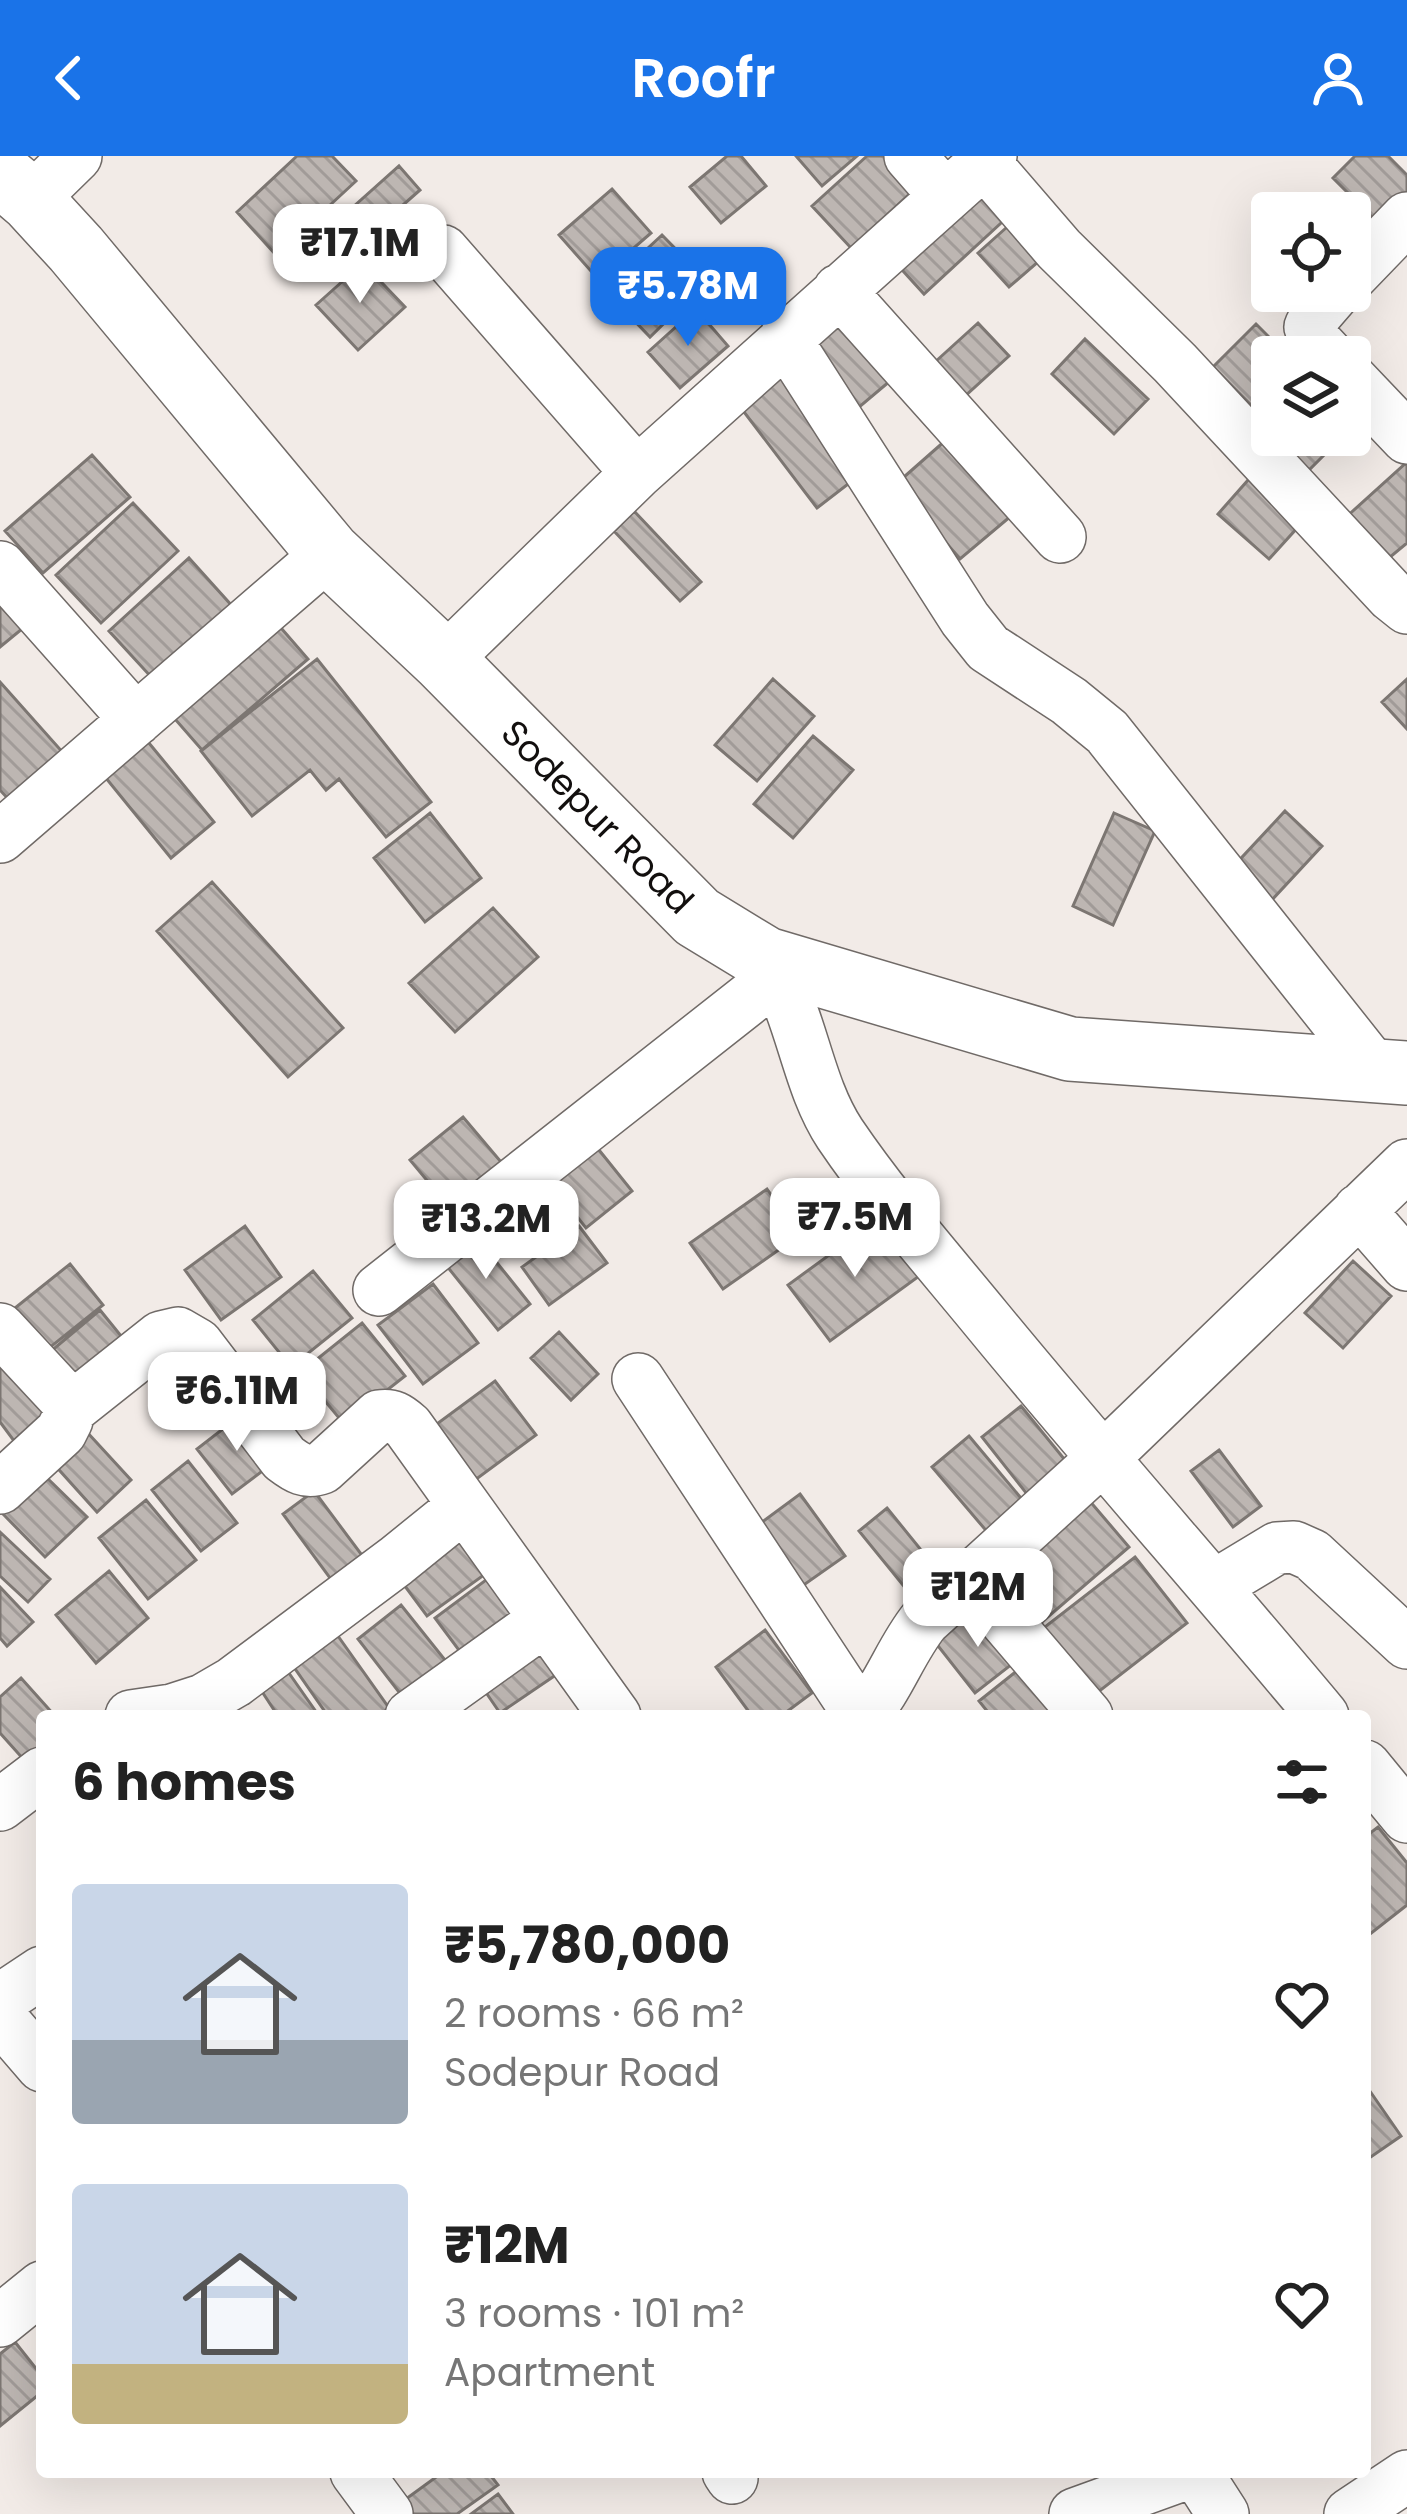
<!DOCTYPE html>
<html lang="en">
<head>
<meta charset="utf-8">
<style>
  body { margin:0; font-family:Poppins,sans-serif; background:#f6f6f6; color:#222; height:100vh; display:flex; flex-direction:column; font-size:45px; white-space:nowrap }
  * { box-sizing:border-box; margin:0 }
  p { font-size:39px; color:#767676 }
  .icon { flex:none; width:66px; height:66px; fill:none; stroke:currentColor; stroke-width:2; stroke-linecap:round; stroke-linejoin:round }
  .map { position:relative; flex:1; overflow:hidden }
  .panel { position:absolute; left:36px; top:1554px; width:1335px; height:768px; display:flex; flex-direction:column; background:#fff; border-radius:12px; box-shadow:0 12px 48px #0002 }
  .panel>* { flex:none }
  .tools { position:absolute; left:1251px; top:36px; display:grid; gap:24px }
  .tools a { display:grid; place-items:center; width:120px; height:120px; border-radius:12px; background:#fff; box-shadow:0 12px 48px #0002; font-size:60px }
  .price { position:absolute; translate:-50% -102px; padding:0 27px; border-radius:24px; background:#fff; color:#222; font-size:39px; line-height:78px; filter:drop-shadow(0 3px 6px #0008) }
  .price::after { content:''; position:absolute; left:50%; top:72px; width:36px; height:27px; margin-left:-18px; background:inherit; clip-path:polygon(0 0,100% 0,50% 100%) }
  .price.current { background:#1a73e8; color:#fff }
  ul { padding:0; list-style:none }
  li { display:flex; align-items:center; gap:36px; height:300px; padding:0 36px }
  li span { display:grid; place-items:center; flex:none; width:336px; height:240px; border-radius:12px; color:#555 }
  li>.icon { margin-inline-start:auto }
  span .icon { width:144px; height:144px; fill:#fffc; stroke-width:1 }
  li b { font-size:51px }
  h2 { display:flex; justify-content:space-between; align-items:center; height:144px; padding:0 36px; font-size:51px }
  header { display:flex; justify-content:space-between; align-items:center; height:156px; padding:0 36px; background:#1a73e8; color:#fff; font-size:54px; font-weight:600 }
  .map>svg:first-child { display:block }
  .building { fill:url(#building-back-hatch); stroke:#7c7672; stroke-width:3 }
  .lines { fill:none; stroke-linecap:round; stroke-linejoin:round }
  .minor-casing { stroke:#706a67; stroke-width:54 }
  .major-casing { stroke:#706a67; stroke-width:66 }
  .minor { stroke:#fff; stroke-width:51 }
  .major { stroke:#fff; stroke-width:63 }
  .labels { text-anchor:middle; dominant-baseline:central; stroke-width:9; stroke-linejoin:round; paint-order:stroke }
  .street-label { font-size:36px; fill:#120f0e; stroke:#fff9f6 }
</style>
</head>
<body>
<header><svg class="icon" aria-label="back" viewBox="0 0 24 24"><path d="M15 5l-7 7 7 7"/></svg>Roofr<svg class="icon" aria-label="person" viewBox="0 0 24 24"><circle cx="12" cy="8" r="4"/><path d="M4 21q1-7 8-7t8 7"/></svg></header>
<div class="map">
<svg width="1407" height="2358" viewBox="0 0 1407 2358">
  <defs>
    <pattern id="building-back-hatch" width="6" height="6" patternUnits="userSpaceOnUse" patternTransform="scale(3)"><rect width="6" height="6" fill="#bdb6b2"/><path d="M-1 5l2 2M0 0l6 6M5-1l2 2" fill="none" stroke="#a19b98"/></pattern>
  </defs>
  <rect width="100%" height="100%" fill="#f2ebe7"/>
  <path class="building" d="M 297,0 L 332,0 L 356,25 L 276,99 L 237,56 Z
    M 727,0 L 741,0 L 766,30 L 721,67 L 690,31 Z
    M 796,0 L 857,0 L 822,30 Z
    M 867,0 L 888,0 L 917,31 L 851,92 L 812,50 Z
    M 1355,0 L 1388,0 L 1407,19 L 1407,50 L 1384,73 L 1333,22 Z
    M 399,10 L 420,34 L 336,108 L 315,85 Z
    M 983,23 L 1013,56 L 924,138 L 894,105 Z
    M 612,33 L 651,77 L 598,123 L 559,79 Z
    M 1016,63 L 1047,98 L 1009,131 L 978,97 Z
    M 662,79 L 707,125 L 650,181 L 604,133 Z
    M 363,107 L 405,151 L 358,194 L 316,149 Z
    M 696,153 L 728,190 L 680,232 L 648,196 Z
    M 839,167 L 890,225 L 851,258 L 801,200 Z
    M 978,167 L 1009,200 L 965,240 L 935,206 Z
    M 1256,168 L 1289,201 L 1272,201 L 1272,236 L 1255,253 L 1213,211 Z
    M 1085,183 L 1148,243 L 1114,278 L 1052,218 Z
    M 789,215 L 865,315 L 817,352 L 741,252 Z
    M 1273,279 L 1344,279 L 1308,315 Z
    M 946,284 L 1011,360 L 960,403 L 896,328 Z
    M 92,299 L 130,341 L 43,417 L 5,375 Z
    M 1407,306 L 1407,387 L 1383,407 L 1344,363 Z
    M 1257,314 L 1308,360 L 1269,403 L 1218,358 Z
    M 133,347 L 178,395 L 101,467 L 56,419 Z
    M 634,355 L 701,426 L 680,445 L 614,375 Z
    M 189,402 L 233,451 L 153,523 L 109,475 Z
    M 0,432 L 28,468 L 0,491 Z
    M 275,465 L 308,503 L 202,594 L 168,555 Z
    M 317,503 L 431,646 L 386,681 L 339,623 L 326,634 L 310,614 L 252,660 L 201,595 Z
    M 773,523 L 814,560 L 757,625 L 715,589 Z
    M 1407,523 L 1407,573 L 1382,546 Z
    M 0,526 L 66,600 L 12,647 L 0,634 Z
    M 813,580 L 853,614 L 793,682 L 754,648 Z
    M 144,581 L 214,666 L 171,702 L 101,616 Z
    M 1285,655 L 1322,690 L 1269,747 L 1231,713 Z
    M 430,657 L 481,722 L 425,766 L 374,702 Z
    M 1114,657 L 1155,675 L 1113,769 L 1073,750 Z
    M 212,726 L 343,872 L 288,921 L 157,775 Z
    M 493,752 L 538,801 L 455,876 L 409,827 Z
    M 463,961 L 507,1013 L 454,1057 L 410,1004 Z
    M 591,984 L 632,1035 L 586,1072 L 545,1020 Z
    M 767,1033 L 800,1079 L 723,1133 L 690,1087 Z
    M 880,1062 L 922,1118 L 830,1185 L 788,1129 Z
    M 245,1070 L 281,1121 L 221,1164 L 185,1114 Z
    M 579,1070 L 607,1107 L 549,1149 L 522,1111 Z
    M 474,1078 L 530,1148 L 498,1174 L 442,1104 Z
    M 1353,1105 L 1391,1140 L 1343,1192 L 1305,1157 Z
    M 70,1108 L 103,1149 L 48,1193 L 15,1152 Z
    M 313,1115 L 352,1162 L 291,1211 L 253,1164 Z
    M 433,1128 L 478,1187 L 423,1228 L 378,1169 Z
    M 100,1154 L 130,1191 L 74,1236 L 44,1201 Z
    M 362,1167 L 405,1220 L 344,1268 L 301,1216 Z
    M 559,1176 L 598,1218 L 571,1244 L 531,1202 Z
    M 0,1194 L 51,1264 L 17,1289 L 0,1266 Z
    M 495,1225 L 536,1279 L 471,1327 L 430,1273 Z
    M 1021,1250 L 1078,1320 L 1038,1352 L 982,1281 Z
    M 242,1258 L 277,1304 L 232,1338 L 197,1293 Z
    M 86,1275 L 131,1324 L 97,1356 L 52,1306 Z
    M 969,1280 L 1031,1354 L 995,1385 L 932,1311 Z
    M 1219,1294 L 1261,1350 L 1233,1371 L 1191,1315 Z
    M 188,1305 L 237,1367 L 201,1395 L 152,1334 Z
    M 42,1317 L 87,1361 L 45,1401 L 2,1357 Z
    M 314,1335 L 373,1414 L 341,1437 L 283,1358 Z
    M 800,1338 L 845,1400 L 798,1433 L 754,1372 Z
    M 1088,1343 L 1129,1391 L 1034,1473 L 992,1425 Z
    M 146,1344 L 196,1404 L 148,1443 L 99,1382 Z
    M 887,1352 L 943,1421 L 915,1444 L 859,1375 Z
    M 461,1365 L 495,1411 L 427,1460 L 393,1414 Z
    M 0,1376 L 50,1423 L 28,1446 L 0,1420 Z
    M 1135,1401 L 1187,1467 L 1093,1540 L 1041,1474 Z
    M 109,1415 L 148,1462 L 96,1507 L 56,1459 Z
    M 494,1418 L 521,1452 L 461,1497 L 435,1462 Z
    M 0,1431 L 33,1466 L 7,1490 L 0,1482 Z
    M 401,1449 L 449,1509 L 405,1544 L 358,1483 Z
    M 981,1450 L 1021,1501 L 975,1537 L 935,1486 Z
    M 333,1473 L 389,1552 L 378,1560 L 328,1560 L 289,1504 Z
    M 765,1474 L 812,1537 L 781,1560 L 752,1560 L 716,1511 Z
    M 543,1477 L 566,1512 L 500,1557 L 476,1522 Z
    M 1028,1506 L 1070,1560 L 991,1560 L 979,1545 Z
    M 284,1510 L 319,1560 L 278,1560 L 257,1528 Z
    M 21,1522 L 55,1560 L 42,1560 L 42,1590 L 25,1605 L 0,1577 L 0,1541 Z
    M 1378,1671 L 1407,1707 L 1407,1749 L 1365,1782 L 1365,1681 Z
    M 1365,1928 L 1401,1980 L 1365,2005 Z
    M 15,2186 L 42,2220 L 42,2236 L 0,2270 L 0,2198 Z
    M 443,2316 L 488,2316 L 498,2329 L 457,2358 L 407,2358 L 399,2348 Z
    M 498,2338 L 513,2358 L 471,2358 Z"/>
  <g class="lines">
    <g class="minor-casing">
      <path id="minor" d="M 910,0 L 945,40
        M 984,6 L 1059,93 L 1175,207 L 1392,440 L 1407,452
        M 31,44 L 76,0
        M 443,95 L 637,317
        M 1350,121 L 1407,62
        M 839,134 L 1060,381
        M 785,182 L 965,463 L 988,492 L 1069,545 L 1107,576 L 1377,916
        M 1330,201 L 1316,186 L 1310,171 L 1317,157 L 1336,135
        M 1350,222 L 1407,282
        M 0,411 L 136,564
        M 444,505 L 637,317 L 991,0
        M 0,681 L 329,397
        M 766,803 C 802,854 805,925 840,978 C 884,1043 937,1103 987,1164 C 1097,1298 1212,1427 1323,1560
        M 1359,1054 L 1407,1109
        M 379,1134 L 778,820
        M 0,1173 L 65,1243 L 69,1254 L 67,1264 L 61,1276 L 0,1332
        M 638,1223 L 860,1560
        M 69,1254 L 161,1181 L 178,1177 L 197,1188 L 284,1302 C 297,1312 306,1318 322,1312 L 379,1260 C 392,1258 398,1262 408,1271 L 615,1560
        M 970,1423 L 1087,1560
        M 1214,1430 L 1277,1392 L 1294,1391 L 1312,1399 L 1407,1487
        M 131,1560 L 172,1554 L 203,1544 L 234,1526 L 396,1405 L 464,1350
        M 411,1560 L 545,1464
        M 863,1560 C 889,1532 900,1495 924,1465 L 1102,1303 L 1407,1009
        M 1365,1610 L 1407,1661
        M 0,1649 L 42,1617
        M 0,1844 L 42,1816
        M 0,1861 L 42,1910
        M 0,2165 L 42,2131
        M 356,2316 L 387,2358
        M 728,2316 L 732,2322
        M 1196,2316 L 1223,2358
        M 1075,2358 L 1191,2316
        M 1350,2358 L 1407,2320"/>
    </g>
    <g class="major-casing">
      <g id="major">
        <path id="s1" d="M 0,18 L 31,44 L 76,93 L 329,397 L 444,505 L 697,761 L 766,803 L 1070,893 L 1407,917"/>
      </g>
    </g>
    <use href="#minor" class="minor"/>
    <use href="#major" class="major"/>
  </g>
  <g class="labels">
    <g class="street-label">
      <text stroke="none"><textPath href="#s1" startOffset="879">Sodepur Road</textPath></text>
    </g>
  </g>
</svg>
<div class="tools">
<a><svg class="icon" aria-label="locate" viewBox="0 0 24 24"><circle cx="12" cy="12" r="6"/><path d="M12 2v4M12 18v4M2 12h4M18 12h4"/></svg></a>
<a><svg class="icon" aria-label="layers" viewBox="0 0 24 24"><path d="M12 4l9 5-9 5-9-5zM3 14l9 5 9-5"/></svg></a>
</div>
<b class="price" style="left:360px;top:150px">₹17.1M</b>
<b class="price current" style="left:688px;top:193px">₹5.78M</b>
<b class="price" style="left:855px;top:1124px">₹7.5M</b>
<b class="price" style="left:486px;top:1126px">₹13.2M</b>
<b class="price" style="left:237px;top:1298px">₹6.11M</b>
<b class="price" style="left:978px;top:1494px">₹12M</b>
<section class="panel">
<h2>6 homes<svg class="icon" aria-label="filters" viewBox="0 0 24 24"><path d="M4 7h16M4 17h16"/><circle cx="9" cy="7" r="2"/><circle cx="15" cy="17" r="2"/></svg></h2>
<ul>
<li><span style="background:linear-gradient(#c9d6e8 65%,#9aa5b1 0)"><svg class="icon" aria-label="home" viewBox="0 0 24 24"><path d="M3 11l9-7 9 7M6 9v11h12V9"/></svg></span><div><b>₹5,780,000</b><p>2 rooms · 66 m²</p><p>Sodepur Road</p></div><svg class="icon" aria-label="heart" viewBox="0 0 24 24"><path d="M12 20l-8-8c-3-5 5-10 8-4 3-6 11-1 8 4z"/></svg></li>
<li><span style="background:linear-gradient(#c9d6e8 75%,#c2b280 0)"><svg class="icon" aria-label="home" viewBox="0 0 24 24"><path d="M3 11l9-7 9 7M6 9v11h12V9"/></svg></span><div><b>₹12M</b><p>3 rooms · 101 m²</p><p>Apartment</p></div><svg class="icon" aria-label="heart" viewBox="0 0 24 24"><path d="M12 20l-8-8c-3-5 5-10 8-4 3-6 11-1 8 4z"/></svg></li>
</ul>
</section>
</div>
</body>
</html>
